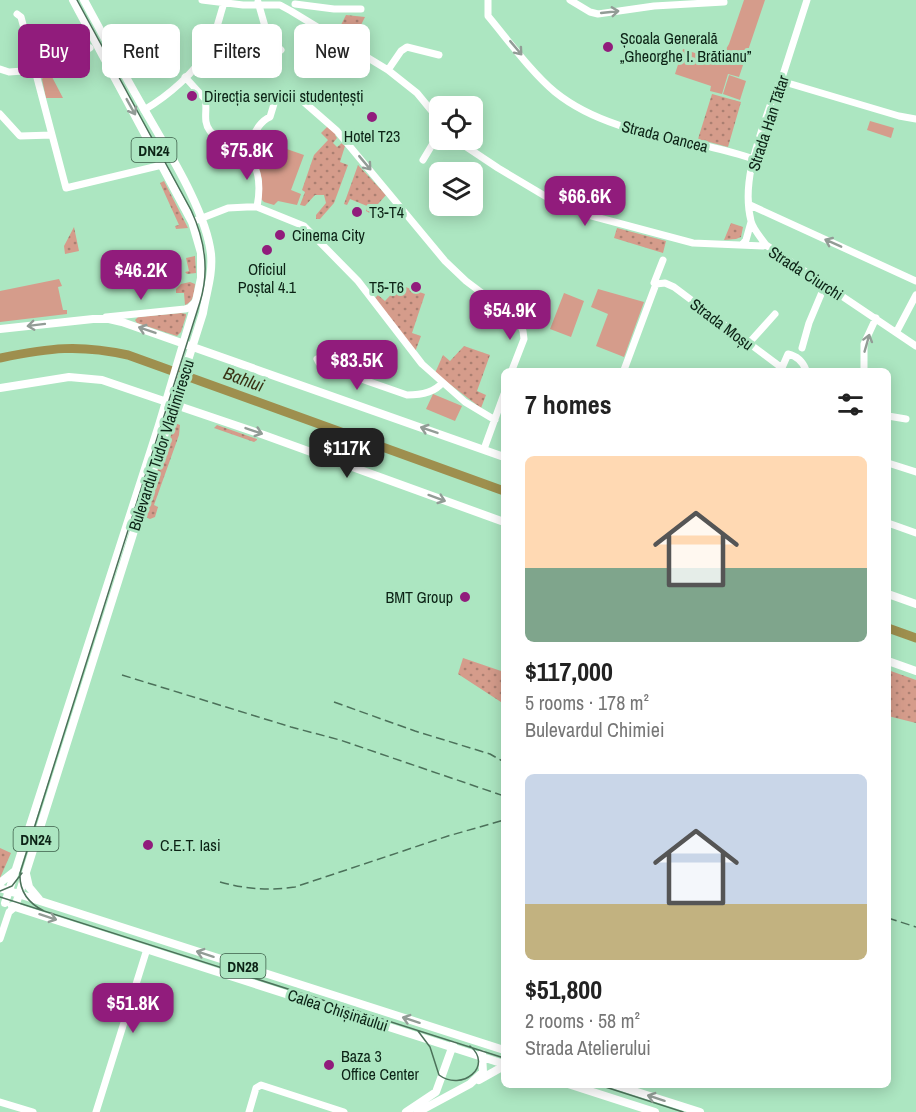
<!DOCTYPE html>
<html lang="en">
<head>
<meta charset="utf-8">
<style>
  body { margin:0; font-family:"Archivo Narrow",sans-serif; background:#f6f6f6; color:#222; height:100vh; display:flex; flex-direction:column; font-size:22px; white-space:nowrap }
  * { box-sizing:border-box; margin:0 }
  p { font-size:20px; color:#767676 }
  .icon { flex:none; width:33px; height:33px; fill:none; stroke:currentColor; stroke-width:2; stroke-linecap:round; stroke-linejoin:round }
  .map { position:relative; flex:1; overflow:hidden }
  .drawer { position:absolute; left:501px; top:368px; width:390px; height:720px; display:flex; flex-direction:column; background:#fff; border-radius:9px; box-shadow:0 3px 15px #0003 }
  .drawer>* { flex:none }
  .hud { position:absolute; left:18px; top:24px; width:393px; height:54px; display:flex; gap:12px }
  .tools { position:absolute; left:429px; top:96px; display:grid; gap:12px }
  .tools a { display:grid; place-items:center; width:54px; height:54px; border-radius:9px; background:#fff; box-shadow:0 3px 15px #0003; font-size:30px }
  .price { position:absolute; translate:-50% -51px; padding:0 14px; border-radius:12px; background:#911c7c; color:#fff; font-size:20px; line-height:39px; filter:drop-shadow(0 2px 3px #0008) }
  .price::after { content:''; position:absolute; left:50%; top:36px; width:18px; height:14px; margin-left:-9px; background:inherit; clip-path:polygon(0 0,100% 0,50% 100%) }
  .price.selected { background:#222; color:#fff }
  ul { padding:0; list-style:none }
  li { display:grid; align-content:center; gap:12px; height:318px; padding:0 24px }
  li span { display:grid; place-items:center; height:186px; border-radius:9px; color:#555 }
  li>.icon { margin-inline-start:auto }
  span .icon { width:108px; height:108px; fill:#fffc; stroke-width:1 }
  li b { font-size:26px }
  h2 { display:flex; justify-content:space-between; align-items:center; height:72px; padding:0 24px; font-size:26px }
  .tag { padding:0 21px; border-radius:9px; background:#fff; box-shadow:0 3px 15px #0003; font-size:21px; line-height:54px }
  .tag.selected { background:#911c7c; color:#fff }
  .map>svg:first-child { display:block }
  .grass { fill:url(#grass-dots) }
  .park { fill:#d59c8b }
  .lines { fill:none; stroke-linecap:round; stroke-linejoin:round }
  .river { stroke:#9e8f4e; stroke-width:9 }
  .minor { stroke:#fff; stroke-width:7 }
  .major { stroke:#fff; stroke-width:8 }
  .tram { stroke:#4c715a; stroke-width:1.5 }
  .rail { stroke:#4c715a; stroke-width:1.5; stroke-dasharray:9 4.5; stroke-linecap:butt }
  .oneway { stroke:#929c96 }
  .poi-dot { fill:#911c7c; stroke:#ace6c1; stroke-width:2 }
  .labels { text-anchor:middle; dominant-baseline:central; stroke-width:6; stroke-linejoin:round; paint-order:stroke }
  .shield { fill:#ace6c1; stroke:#3c5e49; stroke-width:1.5 }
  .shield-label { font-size:15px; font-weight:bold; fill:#0c2316 }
  .poi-label { font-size:16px; fill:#0c2316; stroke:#ace6c1; text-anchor:start }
  .street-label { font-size:16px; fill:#0c2316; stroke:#ace6c1 }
  .water-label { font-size:18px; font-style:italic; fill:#393315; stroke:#ace6c1 }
</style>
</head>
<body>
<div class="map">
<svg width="916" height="1112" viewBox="0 0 916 1112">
  <defs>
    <pattern id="grass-dots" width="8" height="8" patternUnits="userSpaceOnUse" patternTransform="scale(1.5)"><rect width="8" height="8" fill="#d59c8b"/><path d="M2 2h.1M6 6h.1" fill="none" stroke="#ab7f71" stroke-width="1.8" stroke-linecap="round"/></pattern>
  </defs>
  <rect width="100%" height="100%" fill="#ace6c1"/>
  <path class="grass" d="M 346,15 L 365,17 L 352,43 L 337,33 Z
    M 712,94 L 741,102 L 728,147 L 698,139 Z
    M 328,126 L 337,134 L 335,135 L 337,138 L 333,143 L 337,147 L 342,143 L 345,146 L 340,162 L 348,165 L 334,203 L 320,219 L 316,219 L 316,215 L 326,203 L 324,195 L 315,195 L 305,206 L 300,205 L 305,192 L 302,190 L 314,155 L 328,140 L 321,133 Z
    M 358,165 L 386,195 L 370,213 L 366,211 L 367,206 L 350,199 L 347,205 L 344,204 Z
    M 164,181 L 188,228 L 176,229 L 175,226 L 179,225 L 160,183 Z
    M 731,223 L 743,227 L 741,237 L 736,239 L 724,240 Z
    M 74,227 L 79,251 L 65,254 L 64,246 Z
    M 617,228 L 666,241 L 663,253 L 614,238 Z
    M 195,256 L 196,273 L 187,274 L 185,272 L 189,271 L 186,258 Z
    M 190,282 L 195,284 C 194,292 194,302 185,305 L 184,293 L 176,293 L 176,289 L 181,284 Z
    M 400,285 L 425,294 L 412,333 L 421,336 L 415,352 L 375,298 L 378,295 L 385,301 Z
    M 181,313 L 186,314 L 186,316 L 181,332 L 177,336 L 137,323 L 135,320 L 138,317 Z
    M 464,346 L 490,355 L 477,391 L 486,395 L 481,408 L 435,373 L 443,355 L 450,361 Z
    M 175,423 L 180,425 L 179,435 L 154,505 L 158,507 L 155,517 L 150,519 L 143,516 L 164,448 L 167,449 L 173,428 L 172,427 Z
    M 217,425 L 257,439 L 257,440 L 254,442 L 214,428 Z
    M 463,658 L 504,672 L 504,704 L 458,674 Z
    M 888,670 L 916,680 L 916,723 L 888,716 Z
    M 0,848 L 11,853 L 0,878 Z"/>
  <path class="park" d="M 744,0 L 765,0 L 739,77 L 728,74 L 722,94 L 710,91 L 711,86 L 675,74 L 683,49 L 719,61 L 729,44 Z
    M 242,42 L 273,52 L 266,73 L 235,62 Z
    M 47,73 L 51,75 L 63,98 L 46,98 L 42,79 Z
    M 729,75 L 746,81 L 740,100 L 723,94 Z
    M 870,121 L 894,128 L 891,138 L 867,130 Z
    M 278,146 L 304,155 L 291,190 L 301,194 L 297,205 L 278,201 L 274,205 L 264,202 L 260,198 L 262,179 L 253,159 L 257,155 L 265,161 Z
    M 59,279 L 62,286 L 58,287 L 63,310 L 67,310 L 67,314 L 0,322 L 0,291 Z
    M 598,289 L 644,302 L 624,357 L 596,346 L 608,314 L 591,307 Z
    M 564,293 L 584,301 L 571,337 L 550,329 Z
    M 433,394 L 462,406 L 455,421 L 426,409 Z"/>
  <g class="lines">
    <path class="river" d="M 0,358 C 50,348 78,344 128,355 L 504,491
      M 888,628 L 916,638"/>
    <path class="minor" d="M 202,0 L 243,5 L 280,5 L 291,11 L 388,70 L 417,93 L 440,121
      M 488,0 L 488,16 C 508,40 532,73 555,92 C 597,126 654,135 705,146 C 722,149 738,154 754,159
      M 570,0 L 590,12 L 598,14 L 654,6 L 724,2
      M 807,0 L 781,81 L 776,88 C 763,129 740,178 751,221 C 753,229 761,238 766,245 L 916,346
      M 258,2 L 268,37 L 281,50
      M 295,4 L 334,9 L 361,9
      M 17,14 L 21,17 L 66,188 L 162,165
      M 0,69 L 9,72 L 51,69 L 90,48
      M 388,70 L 401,51 L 407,47 L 439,55
      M 185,77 L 205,99 C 208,109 202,121 210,131 C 217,140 229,143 238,148 C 260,160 261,186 257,207
      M 781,81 L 899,116 L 916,119
      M 144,110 C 168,96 196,72 209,48 C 216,34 219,18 224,3
      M 0,114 L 20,136 L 52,135
      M 456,140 L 498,168 L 545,196 L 588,215 L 693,243 L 763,246 L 766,245
      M 244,152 C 253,140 256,123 270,117 L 277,94 L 297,96 L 337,131 L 445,261 L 466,281 L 518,320 L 523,331 L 524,339 L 512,370
      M 423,160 L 432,145 L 440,140
      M 750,205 L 916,281
      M 192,222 L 228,208 L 247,207 L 257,207 L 304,226 L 358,281 L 422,364 L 465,402 L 495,420
      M 742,245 L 746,240 L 751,222
      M 656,284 L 665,283 L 674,287 L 782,368
      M 106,317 L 185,309 L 189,308 L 196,301
      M 897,331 L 916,295
      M 748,344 L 775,314
      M 802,348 L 809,323 L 825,285
      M 317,359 L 319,363 L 324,366 L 407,395 C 419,395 434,393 442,383
      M 624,370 L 656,284 L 654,283 L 663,260
      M 781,370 L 788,354 C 797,356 803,362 806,370
      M 864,370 L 864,344 L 876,318
      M 888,416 L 906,419
      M 484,449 L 504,394
      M 888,463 L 916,472
      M 888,523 L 916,533
      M 0,939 L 9,912 L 15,907
      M 0,1102 L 33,1112
      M 96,1112 L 147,949
      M 249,1112 L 256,1088 L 261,1085 L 344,1112"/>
    <path class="major" d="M 0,329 L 93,319 L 109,319 L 122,322 L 504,457
      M 0,388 L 69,377 L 102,380 L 264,435 L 504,522
      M 888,594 L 916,604
      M 888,661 L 916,671
      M 26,874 L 29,887 L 39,899
      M 0,883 L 16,870
      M 0,888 L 504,1050
      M 5,903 L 159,425 L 196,301 L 201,278 L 201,253 L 192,222 L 73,0
      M 12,906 L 504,1064
      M 15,907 L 203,313 C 206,293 213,275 211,254 C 206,210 166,148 144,109 C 123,73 104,37 84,0
      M 479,1080 L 504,1066
      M 568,1084 L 655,1112
      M 612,1084 L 700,1112
      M 406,1112 L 436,1092 L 453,1045
      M 418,1112 L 470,1084 L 483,1072 L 482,1054"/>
    <path class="tram" d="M 0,891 L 12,886 L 22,873
      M 0,897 L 504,1058
      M 44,911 C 28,903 19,891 20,873 L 200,302 C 210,270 205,240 191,210 L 77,0
      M 418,1031 L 430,1047 L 439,1075 C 462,1092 494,1066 470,1046
      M 596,1084 L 683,1112"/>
    <path class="rail" d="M 122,675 L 291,727 L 340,740 L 504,796
      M 334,702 L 415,731 L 490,754 L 504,762
      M 220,882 C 246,889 268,891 295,887 L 448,836 L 504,820
      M 888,918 L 916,927"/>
  </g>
  <defs><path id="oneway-shaft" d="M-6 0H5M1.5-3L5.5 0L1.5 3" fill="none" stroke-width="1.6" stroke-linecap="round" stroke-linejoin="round" transform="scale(1.5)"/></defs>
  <g class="oneway">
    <use href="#oneway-shaft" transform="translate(610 12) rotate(-6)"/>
    <use href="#oneway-shaft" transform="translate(516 48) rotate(50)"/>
    <use href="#oneway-shaft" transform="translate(131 107) rotate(61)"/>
    <use href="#oneway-shaft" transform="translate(365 163) rotate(50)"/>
    <use href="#oneway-shaft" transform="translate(833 243) rotate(-156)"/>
    <use href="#oneway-shaft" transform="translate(36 325) rotate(173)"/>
    <use href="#oneway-shaft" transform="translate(147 330) rotate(-161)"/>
    <use href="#oneway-shaft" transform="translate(867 343) rotate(-74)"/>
    <use href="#oneway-shaft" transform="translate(429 430) rotate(-161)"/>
    <use href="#oneway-shaft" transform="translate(254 431) rotate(19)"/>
    <use href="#oneway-shaft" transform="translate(437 498) rotate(20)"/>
    <use href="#oneway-shaft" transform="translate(48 917) rotate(18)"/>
    <use href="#oneway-shaft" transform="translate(205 954) rotate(-162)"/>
    <use href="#oneway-shaft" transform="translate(411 1020) rotate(-162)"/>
    <use href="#oneway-shaft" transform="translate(656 1098) rotate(-162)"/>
  </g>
  <g class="poi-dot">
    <circle cx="608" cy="47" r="6"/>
    <circle cx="192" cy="96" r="6"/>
    <circle cx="372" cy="117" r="6"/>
    <circle cx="357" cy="212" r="6"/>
    <circle cx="280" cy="235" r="6"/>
    <circle cx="267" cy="250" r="6"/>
    <circle cx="416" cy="287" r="6"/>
    <circle cx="465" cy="597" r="6"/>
    <circle cx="148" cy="845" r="6"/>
    <circle cx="329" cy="1065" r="6"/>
  </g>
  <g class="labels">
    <g class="shield">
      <rect x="131.5" y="138" width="45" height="24" rx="4.5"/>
      <rect x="13.5" y="827" width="45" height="24" rx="4.5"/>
      <rect x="220.5" y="954" width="45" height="24" rx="4.5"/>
    </g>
    <g class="shield-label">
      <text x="154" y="150">DN24</text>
      <text x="36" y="839">DN24</text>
      <text x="243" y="966">DN28</text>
    </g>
    <g class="poi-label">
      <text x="620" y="38">Școala Generală<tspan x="620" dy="18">„Gheorghe I. Brătianu”</tspan></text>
      <text x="204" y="96">Direcția servicii studențești</text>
      <text x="372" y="136" text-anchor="middle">Hotel T23</text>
      <text x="369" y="212">T3-T4</text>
      <text x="292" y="235">Cinema City</text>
      <text x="267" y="269" text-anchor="middle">Oficiul<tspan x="267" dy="18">Poștal 4.1</tspan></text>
      <text x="404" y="287" text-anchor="end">T5-T6</text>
      <text x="453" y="597" text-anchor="end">BMT Group</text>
      <text x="160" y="845">C.E.T. Iasi</text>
      <text x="341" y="1056">Baza 3<tspan x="341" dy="18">Office Center</tspan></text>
    </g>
    <g class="street-label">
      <text transform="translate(768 123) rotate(-72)">Strada Han Tătar</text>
      <text transform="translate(665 136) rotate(14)">Strada Oancea</text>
      <text transform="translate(806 273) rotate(33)">Strada Ciurchi</text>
      <text transform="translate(722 324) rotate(37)">Strada Moșu</text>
      <text transform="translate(161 445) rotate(-72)">Bulevardul Tudor Vladimirescu</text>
      <text transform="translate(338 1010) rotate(18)">Calea Chișinăului</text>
    </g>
    <g class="water-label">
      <text transform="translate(244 379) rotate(20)">Bahlui</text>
    </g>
  </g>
</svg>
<div class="tools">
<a><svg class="icon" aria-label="locate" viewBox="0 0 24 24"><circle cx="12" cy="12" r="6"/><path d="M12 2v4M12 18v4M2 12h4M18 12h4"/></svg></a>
<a><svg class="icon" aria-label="layers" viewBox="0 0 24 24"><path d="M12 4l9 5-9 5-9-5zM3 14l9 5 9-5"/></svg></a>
</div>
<b class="price" style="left:247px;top:181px">$75.8K</b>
<b class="price" style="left:585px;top:227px">$66.6K</b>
<b class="price" style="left:141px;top:301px">$46.2K</b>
<b class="price" style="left:510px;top:341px">$54.9K</b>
<b class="price" style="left:357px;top:391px">$83.5K</b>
<b class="price selected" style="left:347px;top:479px">$117K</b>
<b class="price" style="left:133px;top:1034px">$51.8K</b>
<div class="hud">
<a class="tag selected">Buy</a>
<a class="tag">Rent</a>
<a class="tag">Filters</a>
<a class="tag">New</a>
</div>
<section class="drawer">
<h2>7 homes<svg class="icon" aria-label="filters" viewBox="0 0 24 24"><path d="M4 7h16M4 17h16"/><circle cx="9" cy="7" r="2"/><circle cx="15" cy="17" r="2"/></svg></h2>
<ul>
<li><span style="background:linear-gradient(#ffd9b3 60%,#7fa58c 0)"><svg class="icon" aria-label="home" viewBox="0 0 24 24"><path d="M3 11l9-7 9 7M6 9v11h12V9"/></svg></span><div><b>$117,000</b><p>5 rooms · 178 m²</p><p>Bulevardul Chimiei</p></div></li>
<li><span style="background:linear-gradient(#c9d6e8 70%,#c2b280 0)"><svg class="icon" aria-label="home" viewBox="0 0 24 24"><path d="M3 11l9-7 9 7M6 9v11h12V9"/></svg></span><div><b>$51,800</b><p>2 rooms · 58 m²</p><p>Strada Atelierului</p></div></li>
</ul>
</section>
</div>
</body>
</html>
